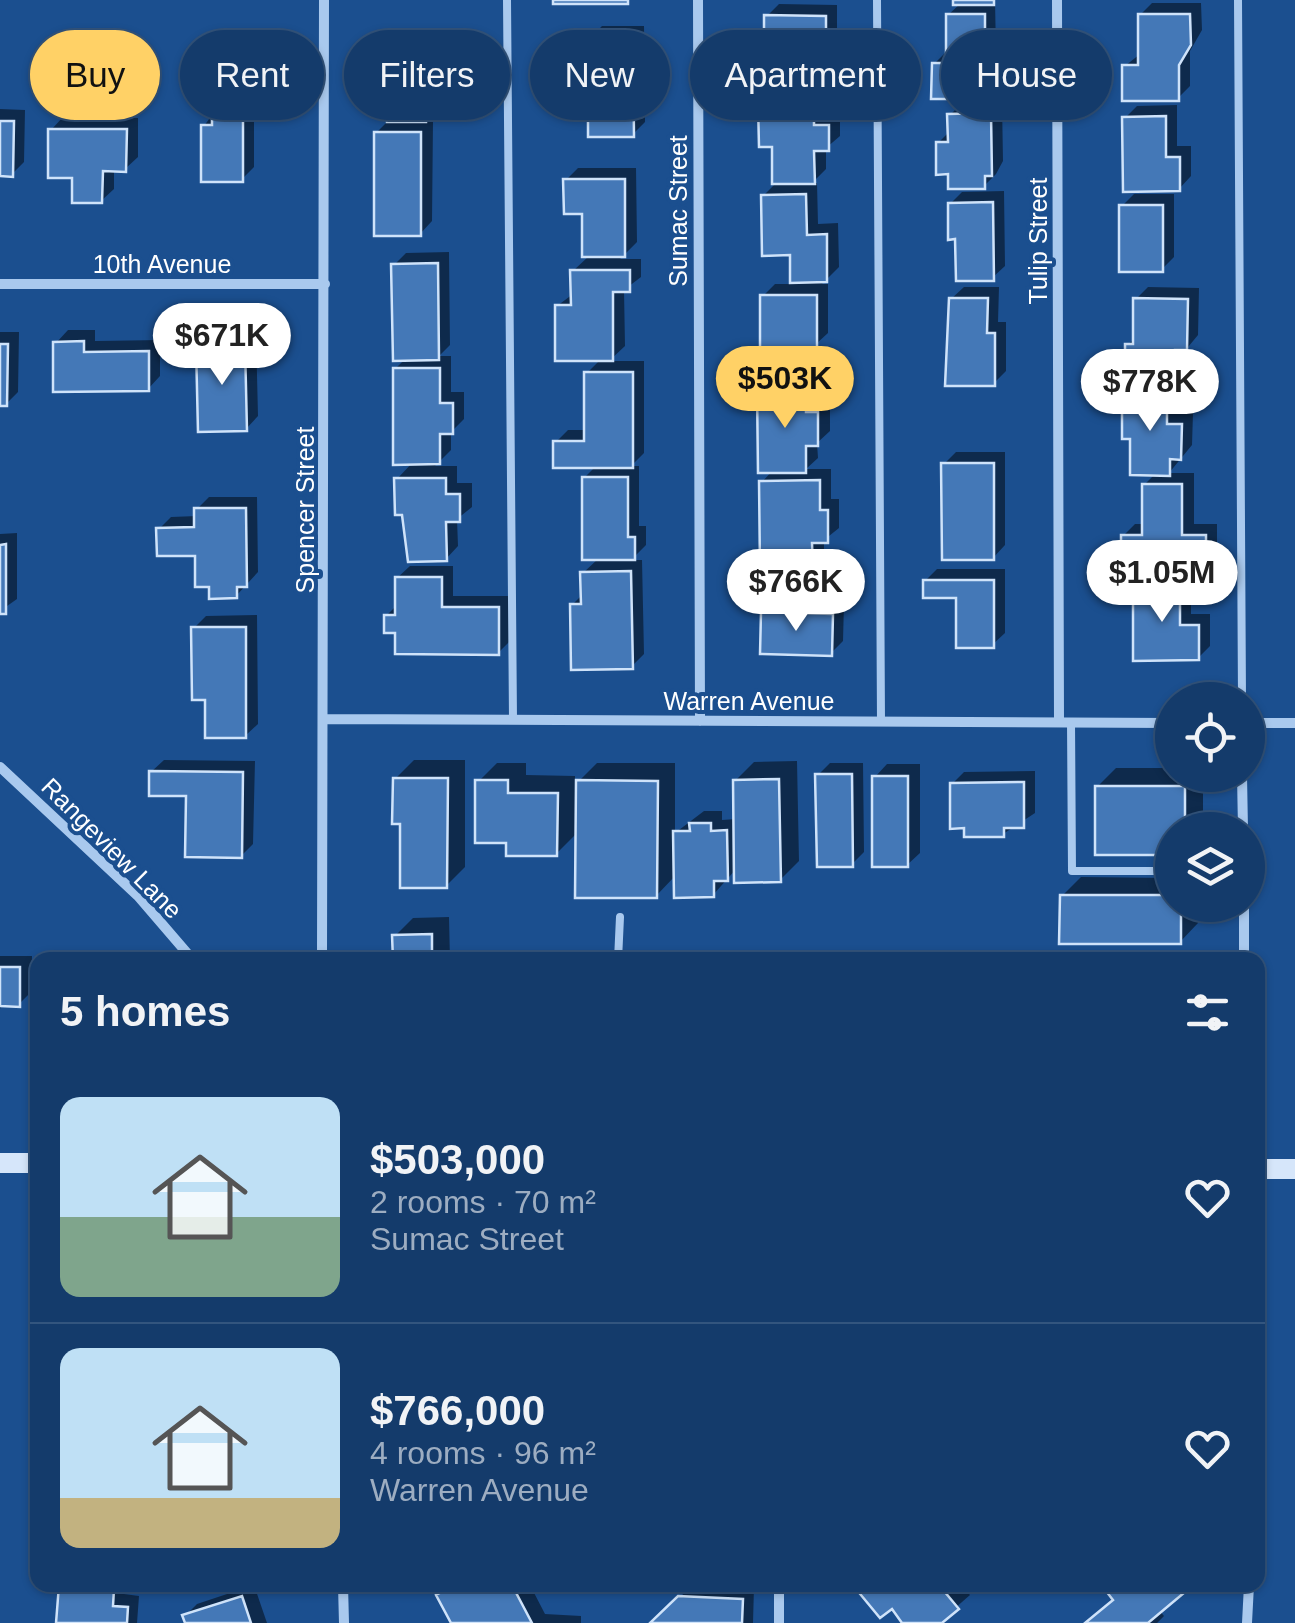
<!DOCTYPE html>
<html lang="en">
<head>
<meta charset="utf-8">
<style>
  body { margin:0; font-family:Arial,sans-serif; background:#1d4271; color:#f1f3f6; height:100vh; display:flex; flex-direction:column; font-size:38px; white-space:nowrap }
  * { box-sizing:border-box; margin:0 }
  p { font-size:32px; color:#9dadc1 }
  .icon { flex:none; width:55px; height:55px; fill:none; stroke:currentColor; stroke-width:2; stroke-linecap:round; stroke-linejoin:round }
  .map { position:relative; flex:1; overflow:hidden }
  .drawer { position:absolute; left:30px; top:952px; width:1235px; height:640px; display:flex; flex-direction:column; background:#143b6b; border-radius:20px; box-shadow:0 2px 8px #0004,0 0 0 2px #33557e }
  .drawer>* { flex:none }
  .hud { position:absolute; left:30px; top:30px; width:1235px; height:90px; display:flex; gap:20px }
  .fabs { position:absolute; left:1155px; top:682px; display:grid; gap:20px }
  .fabs a { display:grid; place-items:center; width:110px; height:110px; border-radius:50%; background:#143b6b; box-shadow:0 2px 8px #0004,0 0 0 2px #33557e; font-size:50px }
  .price { position:absolute; translate:-50% -85px; padding:0 22px; border-radius:35px; background:#fff; color:#222; font-size:32px; line-height:65px; filter:drop-shadow(0 2px 5px #0008) }
  .price::after { content:''; position:absolute; left:50%; top:60px; width:30px; height:22px; margin-left:-15px; background:inherit; clip-path:polygon(0 0,100% 0,50% 100%) }
  .price.on { background:#ffd166; color:#111 }
  ul { padding:0; list-style:none }
  li { display:flex; align-items:center; gap:30px; height:250px; padding:0 30px }
  li+li { border-top:2px solid #33557e }
  li span { display:grid; place-items:center; flex:none; width:280px; height:200px; border-radius:20px; color:#555 }
  li>.icon { margin-inline-start:auto }
  span .icon { width:120px; height:120px; fill:#fffc; stroke-width:1 }
  li b { font-size:42px }
  h2 { display:flex; justify-content:space-between; align-items:center; height:120px; padding:0 30px; font-size:42px }
  .tag { padding:0 35px; border-radius:45px; background:#143b6b; box-shadow:0 2px 8px #0004,0 0 0 2px #33557e; font-size:35px; line-height:90px }
  .tag.on { background:#ffd166; color:#111 }
  .map>svg:first-child { display:block }
  .shadow { fill:#0007 }
  .building { fill:#4478b7; stroke:#cfe3fa; stroke-width:2.5 }
  .lines { fill:none; stroke-linecap:round; stroke-linejoin:round }
  .service { stroke:#a9c9ee; stroke-width:8 }
  .minor { stroke:#a9c9ee; stroke-width:10 }
  .secondary { stroke:#d6e6fa; stroke-width:20 }
  .labels { text-anchor:middle; dominant-baseline:central; stroke-width:8; stroke-linejoin:round; paint-order:stroke }
  .street-label { font-size:25px; fill:#fff; stroke:#1b4f8f }
</style>
</head>
<body>
<div class="map">
<svg width="1295" height="1623" viewBox="0 0 1295 1623">
  <rect width="100%" height="100%" fill="#1b4f8f"/>
  <path class="shadow" d="M 955,0 L 995,0 L 996,52 L 1005,52 L 1005,85 L 993,97 L 934,64 L 946,52 L 948,15 L 961,3 Z
    M 1152,3 L 1201,3 L 1202,30 L 1190,51 L 1190,86 L 1178,98 L 1125,66 L 1140,54 L 1140,15 Z
    M 779,4 L 837,5 L 837,28 L 828,37 L 827,76 L 812,91 L 825,91 L 825,114 L 840,114 L 840,136 L 826,148 L 826,169 L 812,183 L 817,183 L 818,224 L 838,223 L 839,267 L 822,284 L 828,284 L 828,333 L 816,344 L 816,365 L 804,377 L 817,377 L 817,401 L 830,401 L 830,431 L 817,443 L 818,458 L 806,469 L 831,469 L 831,499 L 839,499 L 839,528 L 824,540 L 824,554 L 812,566 L 762,482 L 773,470 L 760,390 L 773,377 L 763,296 L 775,284 L 792,284 L 792,253 L 763,196 L 775,184 L 774,144 L 761,104 L 777,88 L 762,42 L 767,37 L 767,16 Z
    M 602,26 L 644,26 L 645,122 L 633,134 L 590,110 L 574,70 L 590,58 L 590,38 Z
    M 402,32 L 456,32 L 456,83 L 444,95 L 438,95 L 438,108 L 424,121 L 433,121 L 432,221 L 420,234 L 376,133 L 389,120 L 390,44 Z
    M 226,96 L 254,96 L 254,167 L 242,179 L 204,126 Z
    M 1002,102 L 1003,161 L 996,174 L 984,186 L 951,171 L 938,143 L 950,131 L 950,115 L 962,103 Z
    M 1177,105 L 1177,146 L 1191,146 L 1191,176 L 1179,189 L 1125,118 L 1137,106 Z
    M 0,109 L 25,110 L 24,162 L 12,174 L 0,174 Z
    M 63,117 L 138,118 L 138,157 L 125,169 L 114,169 L 114,189 L 101,201 L 75,176 L 51,130 Z
    M 578,168 L 636,168 L 637,242 L 620,259 L 641,259 L 641,277 L 624,290 L 625,346 L 609,361 L 644,361 L 644,453 L 631,466 L 639,466 L 639,526 L 646,526 L 646,545 L 631,560 L 642,560 L 644,654 L 632,666 L 572,605 L 583,594 L 583,573 L 599,558 L 584,478 L 597,465 L 556,442 L 568,430 L 587,430 L 587,373 L 602,358 L 557,306 L 573,294 L 573,271 L 590,255 L 584,212 L 566,180 Z
    M 1004,191 L 1005,266 L 992,278 L 958,236 L 950,204 L 962,192 Z
    M 1134,194 L 1174,194 L 1174,257 L 1162,269 L 1122,206 Z
    M 449,252 L 450,345 L 439,356 L 451,356 L 451,392 L 464,392 L 464,419 L 451,432 L 451,450 L 435,466 L 457,466 L 457,483 L 472,483 L 472,507 L 457,519 L 458,546 L 446,559 L 405,538 L 397,479 L 413,462 L 395,369 L 406,358 L 394,265 L 406,253 Z
    M 964,287 L 999,287 L 998,322 L 1006,322 L 1006,371 L 994,383 L 951,299 Z
    M 1148,287 L 1199,288 L 1198,335 L 1174,364 L 1128,345 L 1136,337 L 1136,299 Z
    M 68,330 L 95,330 L 95,341 L 160,340 L 160,376 L 148,389 L 56,343 Z
    M 0,332 L 19,332 L 18,392 L 6,404 L 0,404 Z
    M 211,334 L 256,334 L 258,416 L 246,429 L 198,347 Z
    M 1137,381 L 1179,382 L 1178,413 L 1193,413 L 1192,445 L 1169,473 L 1194,473 L 1194,524 L 1217,524 L 1217,557 L 1205,569 L 1191,569 L 1191,614 L 1210,614 L 1210,646 L 1198,658 L 1135,584 L 1150,569 L 1123,536 L 1135,524 L 1144,524 L 1144,485 L 1156,473 L 1133,437 L 1125,394 Z
    M 956,452 L 1005,452 L 1005,545 L 993,558 L 944,464 Z
    M 209,497 L 257,497 L 258,572 L 236,596 L 212,585 L 197,553 L 159,529 L 171,517 L 197,516 L 197,509 Z
    M 17,533 L 17,599 L 0,611 L 0,534 Z
    M 410,566 L 453,566 L 453,596 L 511,596 L 510,641 L 498,653 L 397,631 L 386,616 L 397,605 L 397,578 Z
    M 937,569 L 1005,569 L 1005,633 L 992,645 L 958,596 L 925,581 Z
    M 776,601 L 844,603 L 843,641 L 831,653 L 764,613 Z
    M 257,615 L 258,724 L 245,736 L 207,697 L 194,628 L 206,616 Z
    M 164,760 L 255,761 L 253,844 L 241,856 L 189,793 L 151,772 Z
    M 414,760 L 465,760 L 465,867 L 446,886 L 403,822 L 395,779 Z
    M 797,761 L 799,861 L 780,880 L 737,868 L 713,895 L 676,875 L 656,896 L 578,832 L 556,854 L 509,840 L 478,782 L 497,763 L 526,763 L 526,775 L 575,776 L 575,785 L 597,763 L 675,763 L 675,833 L 704,811 L 722,811 L 722,820 L 736,819 L 735,781 L 754,762 Z
    M 830,763 L 863,763 L 864,852 L 852,864 L 818,775 Z
    M 887,764 L 920,764 L 920,853 L 907,865 L 875,777 Z
    M 1116,768 L 1172,768 L 1172,775 L 1203,775 L 1203,830 L 1172,830 L 1172,853 L 1097,853 L 1097,787 Z
    M 1035,771 L 1035,813 L 1003,834 L 952,784 L 964,772 Z
    M 1081,877 L 1172,878 L 1172,905 L 1198,905 L 1198,923 L 1180,942 L 1062,896 Z
    M 449,917 L 450,960 L 394,960 L 395,936 L 413,918 Z
    M 0,956 L 32,956 L 31,992 L 19,1004 L 2,1004 L 0,1009 Z
    M 63,1585 L 124,1585 L 124,1594 L 139,1596 L 137,1623 L 58,1623 Z
    M 254,1585 L 267,1623 L 187,1623 L 185,1616 L 197,1604 Z
    M 449,1585 L 530,1585 L 545,1614 L 581,1616 L 581,1623 L 454,1623 L 439,1595 Z
    M 693,1585 L 754,1587 L 753,1623 L 652,1623 Z
    M 864,1585 L 961,1585 L 970,1595 L 938,1623 L 904,1623 L 892,1605 Z
    M 1115,1585 L 1188,1585 L 1158,1609 L 1164,1616 L 1157,1623 L 1088,1623 L 1115,1598 Z"/>
  <path class="building" d="M 553,0 L 628,0 L 628,4 L 553,4 Z
    M 953,0 L 994,0 L 994,5 L 953,5 Z
    M 946,14 L 985,14 L 985,63 L 994,63 L 994,99 L 931,99 L 932,63 L 946,63 Z
    M 1138,14 L 1190,14 L 1191,45 L 1179,65 L 1179,101 L 1122,101 L 1122,65 L 1138,65 Z
    M 764,15 L 826,16 L 826,43 L 817,43 L 816,90 L 764,90 L 760,41 L 764,41 Z
    M 587,37 L 633,37 L 634,137 L 588,137 L 588,112 L 571,112 L 571,69 L 588,69 Z
    M 387,43 L 445,44 L 445,98 L 426,98 L 426,122 L 387,122 Z
    M 814,102 L 814,125 L 829,125 L 829,151 L 814,151 L 815,184 L 772,184 L 772,147 L 759,147 L 758,103 Z
    M 212,107 L 243,107 L 243,182 L 201,182 L 201,125 L 212,125 Z
    M 991,113 L 992,176 L 985,176 L 985,189 L 948,189 L 948,174 L 936,175 L 936,142 L 948,142 L 947,114 Z
    M 1166,116 L 1166,157 L 1180,157 L 1180,191 L 1123,192 L 1122,117 Z
    M 0,121 L 14,121 L 13,177 L 0,176 Z
    M 48,129 L 127,129 L 126,172 L 103,171 L 102,203 L 72,203 L 72,178 L 48,178 Z
    M 374,132 L 421,132 L 421,236 L 374,236 Z
    M 563,179 L 625,179 L 625,257 L 582,257 L 582,214 L 564,214 Z
    M 806,194 L 807,235 L 827,234 L 827,282 L 790,283 L 790,255 L 762,256 L 761,195 Z
    M 993,202 L 994,281 L 956,281 L 955,239 L 948,240 L 948,203 Z
    M 1119,205 L 1163,205 L 1163,272 L 1119,272 Z
    M 438,263 L 439,360 L 393,361 L 391,264 Z
    M 570,270 L 630,270 L 630,292 L 613,292 L 613,361 L 555,361 L 555,305 L 571,305 Z
    M 760,295 L 817,295 L 817,348 L 805,348 L 805,380 L 760,379 Z
    M 949,298 L 988,298 L 987,333 L 995,333 L 995,386 L 945,386 Z
    M 1133,298 L 1188,299 L 1187,350 L 1175,350 L 1175,367 L 1125,367 L 1125,344 L 1133,344 Z
    M 84,341 L 84,352 L 149,351 L 149,391 L 53,392 L 53,342 Z
    M 0,344 L 8,344 L 7,406 L 0,406 Z
    M 245,345 L 247,431 L 198,432 L 196,346 Z
    M 393,368 L 440,368 L 440,403 L 453,403 L 453,434 L 440,434 L 440,464 L 393,465 Z
    M 584,372 L 633,372 L 633,468 L 553,468 L 553,441 L 584,441 Z
    M 757,389 L 806,389 L 806,412 L 818,412 L 818,446 L 806,446 L 806,473 L 758,473 Z
    M 1122,392 L 1167,393 L 1167,424 L 1182,424 L 1181,460 L 1170,459 L 1170,476 L 1130,475 L 1130,439 L 1122,439 Z
    M 941,463 L 994,463 L 994,560 L 942,560 Z
    M 582,477 L 628,477 L 628,537 L 635,537 L 635,560 L 582,560 Z
    M 394,478 L 446,478 L 446,494 L 460,494 L 460,522 L 446,522 L 447,561 L 408,562 L 402,515 L 395,515 Z
    M 820,480 L 820,510 L 828,510 L 828,543 L 812,543 L 813,569 L 760,569 L 759,481 Z
    M 1142,484 L 1182,484 L 1182,535 L 1206,535 L 1206,571 L 1121,571 L 1121,535 L 1142,535 Z
    M 194,508 L 246,508 L 247,587 L 237,587 L 237,598 L 209,599 L 209,587 L 195,587 L 195,556 L 157,556 L 156,528 L 194,527 Z
    M 6,544 L 6,614 L 0,614 L 0,545 Z
    M 631,571 L 633,669 L 571,670 L 570,604 L 581,604 L 580,572 Z
    M 395,577 L 442,577 L 442,607 L 499,607 L 499,655 L 395,654 L 395,633 L 384,633 L 384,615 L 395,615 Z
    M 923,580 L 994,580 L 994,648 L 956,648 L 956,598 L 923,598 Z
    M 1133,583 L 1180,583 L 1180,625 L 1199,625 L 1199,660 L 1133,661 Z
    M 761,612 L 833,614 L 832,656 L 760,654 Z
    M 191,627 L 246,627 L 246,738 L 205,738 L 205,700 L 192,700 Z
    M 149,771 L 243,772 L 242,858 L 185,857 L 186,796 L 149,796 Z
    M 815,774 L 852,774 L 853,867 L 817,867 Z
    M 872,776 L 908,776 L 908,867 L 872,867 Z
    M 393,778 L 448,778 L 447,888 L 400,888 L 400,824 L 392,824 Z
    M 779,779 L 781,882 L 734,883 L 733,780 Z
    M 475,780 L 508,780 L 508,793 L 558,793 L 557,856 L 506,856 L 506,843 L 475,843 Z
    M 576,780 L 658,781 L 657,898 L 575,898 Z
    M 1024,782 L 1024,828 L 1004,828 L 1004,837 L 964,837 L 964,828 L 950,829 L 950,783 Z
    M 1095,786 L 1185,786 L 1185,830 L 1172,830 L 1172,855 L 1095,855 Z
    M 689,823 L 711,823 L 711,831 L 727,830 L 728,881 L 714,881 L 714,897 L 674,898 L 673,831 L 690,831 Z
    M 1060,895 L 1172,895 L 1172,905 L 1181,905 L 1181,944 L 1059,944 Z
    M 432,934 L 432,960 L 393,960 L 392,935 Z
    M 0,967 L 20,967 L 20,1007 L 0,1006 Z
    M 59,1585 L 114,1589 L 113,1606 L 128,1607 L 127,1623 L 56,1623 Z
    M 455,1585 L 484,1585 L 486,1589 L 512,1585 L 532,1623 L 451,1623 L 436,1595 Z
    M 861,1585 L 939,1585 L 959,1609 L 942,1623 L 902,1623 L 892,1609 L 880,1618 L 856,1589 Z
    M 1114,1585 L 1180,1585 L 1185,1592 L 1148,1623 L 1085,1623 L 1113,1600 L 1106,1591 Z
    M 242,1596 L 251,1623 L 185,1623 L 182,1615 Z
    M 678,1596 L 743,1599 L 742,1623 L 650,1623 Z"/>
  <g class="lines">
    <path class="service" d="M 507,0 L 513,720
      M 877,0 L 881,721
      M 1238,0 L 1242,700
      M 1071,722 L 1072,871 L 1172,871
      M 618,960 L 620,917"/>
    <path class="minor" d="M 698,0 L 700,721
      M 1057,0 L 1059,722
      M 0,284 L 325,284
      M 326,719 L 1172,723
      M 1248,723 L 1295,723
      M 0,767 L 138,896 L 193,960
      M 1242,775 L 1243,830
      M 1244,905 L 1244,960
      M 322,960 L 324,0
      M 343,1585 L 344,1623
      M 779,1585 L 779,1623
      M 1247,1623 L 1249,1585"/>
    <path class="secondary" d="M 0,1163 L 38,1163
      M 1258,1169 L 1295,1169"/>
  </g>
  <g class="labels">
    <g class="street-label">
      <text transform="translate(678 211) rotate(-90)">Sumac Street</text>
      <text transform="translate(1038 241) rotate(-90)">Tulip Street</text>
      <text x="162" y="264">10th Avenue</text>
      <text transform="translate(305 510) rotate(-90)">Spencer Street</text>
      <text x="749" y="701">Warren Avenue</text>
      <text transform="translate(112 848) rotate(45)">Rangeview Lane</text>
    </g>
  </g>
</svg>
<div class="fabs">
<a><svg class="icon" aria-label="locate" viewBox="0 0 24 24"><circle cx="12" cy="12" r="6"/><path d="M12 2v4M12 18v4M2 12h4M18 12h4"/></svg></a>
<a><svg class="icon" aria-label="layers" viewBox="0 0 24 24"><path d="M12 4l9 5-9 5-9-5zM3 14l9 5 9-5"/></svg></a>
</div>
<b class="price" style="left:222px;top:388px">$671K</b>
<b class="price on" style="left:785px;top:431px">$503K</b>
<b class="price" style="left:1150px;top:434px">$778K</b>
<b class="price" style="left:1162px;top:625px">$1.05M</b>
<b class="price" style="left:796px;top:634px">$766K</b>
<div class="hud">
<a class="tag on">Buy</a>
<a class="tag">Rent</a>
<a class="tag">Filters</a>
<a class="tag">New</a>
<a class="tag">Apartment</a>
<a class="tag">House</a>
</div>
<section class="drawer">
<h2>5 homes<svg class="icon" aria-label="filters" viewBox="0 0 24 24"><path d="M4 7h16M4 17h16"/><circle cx="9" cy="7" r="2"/><circle cx="15" cy="17" r="2"/></svg></h2>
<ul>
<li><span style="background:linear-gradient(#bfe0f5 60%,#7fa58c 0)"><svg class="icon" aria-label="home" viewBox="0 0 24 24"><path d="M3 11l9-7 9 7M6 9v11h12V9"/></svg></span><div><b>$503,000</b><p>2 rooms · 70 m²</p><p>Sumac Street</p></div><svg class="icon" aria-label="heart" viewBox="0 0 24 24"><path d="M12 20l-8-8c-3-5 5-10 8-4 3-6 11-1 8 4z"/></svg></li>
<li><span style="background:linear-gradient(#bfe0f5 75%,#c2b280 0)"><svg class="icon" aria-label="home" viewBox="0 0 24 24"><path d="M3 11l9-7 9 7M6 9v11h12V9"/></svg></span><div><b>$766,000</b><p>4 rooms · 96 m²</p><p>Warren Avenue</p></div><svg class="icon" aria-label="heart" viewBox="0 0 24 24"><path d="M12 20l-8-8c-3-5 5-10 8-4 3-6 11-1 8 4z"/></svg></li>
</ul>
</section>
</div>
</body>
</html>
